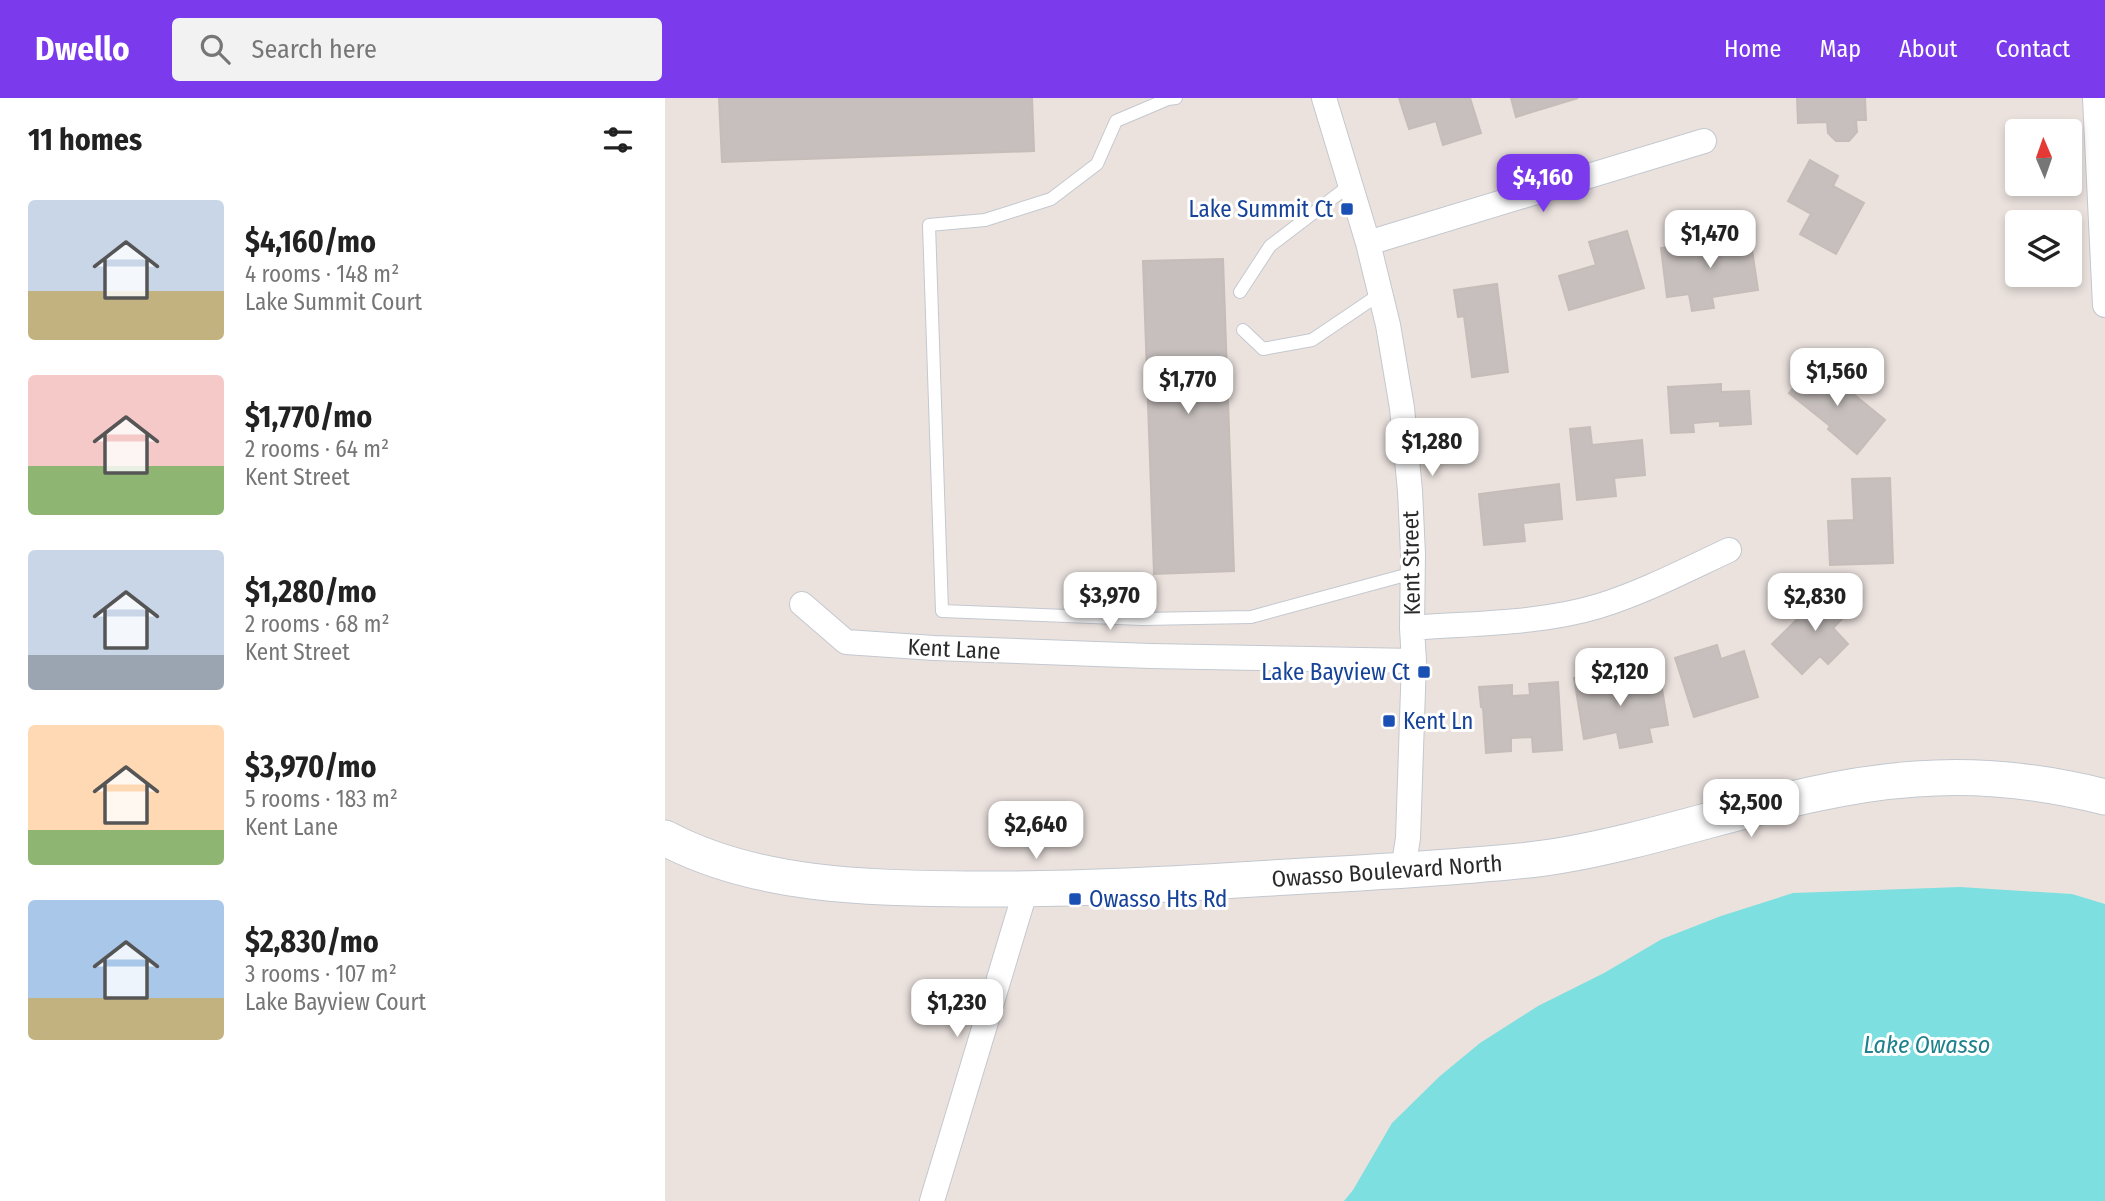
<!DOCTYPE html>
<html lang="en">
<head>
<meta charset="utf-8">
<style>
  body { margin:0; font-family:"Fira Sans Condensed",sans-serif; background:#f2f2f2; color:#222; height:100vh; display:flex; flex-direction:column; font-size:26px; white-space:nowrap }
  * { box-sizing:border-box; margin:0 }
  p { font-size:23px; color:#767676 }
  .icon { flex:none; width:38px; height:38px; fill:none; stroke:currentColor; stroke-width:2; stroke-linecap:round; stroke-linejoin:round }
  .map { position:relative; flex:1; overflow:hidden }
  .side { display:flex; flex-direction:column; background:#fff; width:665px }
  .side>* { flex:none }
  .needle { width:46px; rotate:358deg }
  .buttons { position:absolute; left:1340px; top:21px; display:grid; gap:14px }
  .buttons a { display:grid; place-items:center; width:77px; height:77px; border-radius:7px; background:#fff; box-shadow:0 4px 10px #0003; font-size:35px }
  .price { position:absolute; translate:-50% -60px; padding:0 16px; border-radius:14px; background:#fff; color:#222; font-size:23px; line-height:46px; filter:drop-shadow(0 2px 4px #0008) }
  .price::after { content:''; position:absolute; left:50%; top:42px; width:21px; height:16px; margin-left:-10px; background:inherit; clip-path:polygon(0 0,100% 0,50% 100%) }
  .price.current { background:#7c3aed; color:#fff }
  ul { padding:0; list-style:none }
  li { display:flex; align-items:center; gap:21px; height:175px; padding:0 28px }
  li span { display:grid; place-items:center; flex:none; width:196px; height:140px; border-radius:7px; color:#555 }
  li>.icon { margin-inline-start:auto }
  span .icon { width:84px; height:84px; fill:#fffc; stroke-width:1 }
  li b { font-size:30px }
  h2 { display:flex; justify-content:space-between; align-items:center; height:84px; padding:0 28px; font-size:30px }
  header { display:flex; align-items:center; gap:42px; box-sizing:border-box; height:98px; padding:0 35px; background:#7c3aed; color:#fff }
  header strong { font-size:33px }
  nav { display:flex; gap:38px; margin-inline-start:auto; font-size:24px }
  .search { width:490px; height:63px; background:#f2f2f2; display:flex; align-items:center; gap:18px; box-sizing:border-box; padding:0 24px; border-radius:7px; color:#767676; font-size:26px }
  main { display:flex; flex:1; min-height:0 }
  .map>svg:first-child { display:block }
  .water { fill:#7edfe0 }
  .building { fill:#c6bfbd; stroke:#c6bdb8; stroke-width:2 }
  .lines { fill:none; stroke-linecap:round; stroke-linejoin:round }
  .lane-casing { stroke:#c3c8cf; stroke-width:14 }
  .street-casing { stroke:#c3c8cf; stroke-width:26 }
  .secondary-casing { stroke:#c3c8cf; stroke-width:37 }
  .lane { stroke:#fff; stroke-width:12 }
  .street { stroke:#fff; stroke-width:24 }
  .secondary { stroke:#fff; stroke-width:35 }
  .transit-dot { fill:#1a4fb4; stroke:#fff; stroke-width:2.5 }
  .labels { text-anchor:middle; dominant-baseline:central; stroke-width:6; stroke-linejoin:round; paint-order:stroke }
  .transit-label { font-size:23px; fill:#164399; stroke:#fff; text-anchor:end }
  .street-label { font-size:23px; fill:#2a2a2a; stroke:#fff }
  .water-label { font-size:24px; font-style:italic; fill:#1d818b; stroke:#fff }
</style>
</head>
<body>
<header>
<strong>Dwello</strong>
<div class="search"><svg class="icon" aria-label="search" viewBox="0 0 24 24"><circle cx="10" cy="10" r="6"/><path d="M15 15l6 6"/></svg>Search here</div>
<nav><a>Home</a><a>Map</a><a>About</a><a>Contact</a></nav>
</header>
<main>
<section class="side">
<h2>11 homes<svg class="icon" aria-label="filters" viewBox="0 0 24 24"><path d="M4 7h16M4 17h16"/><circle cx="9" cy="7" r="2"/><circle cx="15" cy="17" r="2"/></svg></h2>
<ul>
<li><span style="background:linear-gradient(#c9d6e8 65%,#c2b280 0)"><svg class="icon" aria-label="home" viewBox="0 0 24 24"><path d="M3 11l9-7 9 7M6 9v11h12V9"/></svg></span><div><b>$4,160/mo</b><p>4 rooms · 148 m²</p><p>Lake Summit Court</p></div></li>
<li><span style="background:linear-gradient(#f6c9c9 65%,#8fb573 0)"><svg class="icon" aria-label="home" viewBox="0 0 24 24"><path d="M3 11l9-7 9 7M6 9v11h12V9"/></svg></span><div><b>$1,770/mo</b><p>2 rooms · 64 m²</p><p>Kent Street</p></div></li>
<li><span style="background:linear-gradient(#c9d6e8 75%,#9aa5b1 0)"><svg class="icon" aria-label="home" viewBox="0 0 24 24"><path d="M3 11l9-7 9 7M6 9v11h12V9"/></svg></span><div><b>$1,280/mo</b><p>2 rooms · 68 m²</p><p>Kent Street</p></div></li>
<li><span style="background:linear-gradient(#ffd9b3 75%,#8fb573 0)"><svg class="icon" aria-label="home" viewBox="0 0 24 24"><path d="M3 11l9-7 9 7M6 9v11h12V9"/></svg></span><div><b>$3,970/mo</b><p>5 rooms · 183 m²</p><p>Kent Lane</p></div></li>
<li><span style="background:linear-gradient(#a9c7e8 70%,#c2b280 0)"><svg class="icon" aria-label="home" viewBox="0 0 24 24"><path d="M3 11l9-7 9 7M6 9v11h12V9"/></svg></span><div><b>$2,830/mo</b><p>3 rooms · 107 m²</p><p>Lake Bayview Court</p></div></li>
</ul>
</section>
<div class="map">
<svg width="1440" height="1103" viewBox="0 0 1440 1103">
  <rect width="100%" height="100%" fill="#ebe2de"/>
  <path class="water" d="M 1295,789 L 1407,796 L 1440,806 L 1440,1103 L 679,1103 L 688,1092 L 727,1025 L 775,978 L 815,945 L 873,908 L 939,875 L 997,841 L 1056,818 L 1128,795 Z"/>
  <path class="building" d="M 54,0 L 367,0 L 369,53 L 57,64 Z
    M 734,0 L 805,0 L 816,35 L 778,47 L 771,23 L 744,31 Z
    M 846,0 L 913,0 L 851,19 Z
    M 1132,0 L 1200,0 L 1201,22 L 1191,22 L 1192,34 L 1184,43 L 1171,43 L 1163,35 L 1162,24 L 1133,25 Z
    M 1145,62 L 1173,78 L 1168,88 L 1199,105 L 1171,156 L 1135,136 L 1146,116 L 1123,103 Z
    M 962,133 L 979,190 L 904,212 L 894,178 L 931,167 L 924,144 Z
    M 1085,138 L 1093,192 L 1047,199 L 1049,210 L 1027,213 L 1024,196 L 1002,199 L 996,150 Z
    M 558,161 L 569,473 L 489,476 L 478,163 Z
    M 832,186 L 843,274 L 807,279 L 799,218 L 793,219 L 789,192 Z
    M 1149,264 L 1220,322 L 1192,356 L 1163,331 L 1165,328 L 1124,295 Z
    M 1056,286 L 1056,294 L 1084,293 L 1086,326 L 1055,328 L 1055,323 L 1028,325 L 1029,334 L 1006,335 L 1003,289 Z
    M 925,329 L 927,347 L 977,342 L 980,377 L 949,380 L 951,398 L 912,402 L 905,331 Z
    M 1225,380 L 1228,465 L 1165,467 L 1163,423 L 1189,422 L 1187,381 Z
    M 894,386 L 897,421 L 858,425 L 860,443 L 819,447 L 814,396 Z
    M 1165,489 L 1187,511 L 1168,530 L 1183,546 L 1163,566 L 1155,558 L 1137,576 L 1107,546 Z
    M 1052,547 L 1056,561 L 1079,553 L 1093,599 L 1029,619 L 1010,560 Z
    M 962,571 L 966,590 L 996,585 L 1003,627 L 984,630 L 987,644 L 955,650 L 952,634 L 919,641 L 909,580 Z
    M 893,584 L 897,652 L 868,654 L 867,639 L 846,640 L 846,653 L 821,655 L 818,610 L 816,609 L 814,589 L 847,587 L 847,598 L 865,597 L 864,586 Z"/>
  <g class="lines">
    <g class="lane-casing">
      <path id="lane" d="M 511,0 L 503,1 L 451,23 L 432,66 L 386,101 L 320,122 L 264,127 L 277,513 L 478,521 L 586,519 L 748,475
        M 575,194 L 605,148 L 685,87
        M 578,232 L 598,251 L 647,242 L 715,196"/>
    </g>
    <g class="street-casing">
      <path id="street" d="M 659,0 L 703,145 L 723,227 L 737,310 L 745,393 L 748,456 L 747,530 L 749,563 L 743,740 L 738,772
        M 1430,0 L 1440,207
        M 703,145 L 1039,43
        M 137,506 L 181,544 L 269,550 L 485,558 L 749,563
        M 747,530 C 809,525 874,526 934,508 C 979,494 1021,472 1064,452
        M 267,1103 L 361,791"/>
    </g>
    <g class="secondary-casing">
      <path id="secondary" d="M 0,740 C 91,788 200,790 301,791 C 408,792 515,786 623,779 C 677,776 730,773 784,769 C 820,766 857,764 893,758 C 1013,738 1129,689 1251,681 C 1313,676 1380,684 1440,699"/>
    </g>
    <use href="#lane" class="lane"/>
    <use href="#street" class="street"/>
    <use href="#secondary" class="secondary"/>
  </g>
  <g class="transit-dot">
    <rect x="675" y="104" width="14" height="14" rx="3.5"/>
    <rect x="752" y="567" width="14" height="14" rx="3.5"/>
    <rect x="717" y="616" width="14" height="14" rx="3.5"/>
    <rect x="403" y="794" width="14" height="14" rx="3.5"/>
  </g>
  <g class="labels">
    <g class="transit-label">
      <text x="668" y="111">Lake Summit Ct</text>
      <text x="745" y="574">Lake Bayview Ct</text>
      <text x="738" y="623" text-anchor="start">Kent Ln</text>
      <text x="424" y="801" text-anchor="start">Owasso Hts Rd</text>
    </g>
    <g class="street-label">
      <text transform="translate(746 465) rotate(-91)">Kent Street</text>
      <text transform="translate(289 551) rotate(3)">Kent Lane</text>
      <text transform="translate(722 773) rotate(-4)">Owasso Boulevard North</text>
    </g>
    <g class="water-label">
      <text x="1262" y="947">Lake Owasso</text>
    </g>
  </g>
</svg>
<div class="buttons">
<a><svg class="needle" viewBox="-14 -14 28 28"><path d="M0-13l5 13h-10z" fill="#e53935"/><path d="M0 13l5-13h-10z" fill="#767676"/></svg></a>
<a><svg class="icon" aria-label="layers" viewBox="0 0 24 24"><path d="M12 4l9 5-9 5-9-5zM3 14l9 5 9-5"/></svg></a>
</div>
<b class="price current" style="left:878px;top:116px">$4,160</b>
<b class="price" style="left:1045px;top:172px">$1,470</b>
<b class="price" style="left:1172px;top:310px">$1,560</b>
<b class="price" style="left:523px;top:318px">$1,770</b>
<b class="price" style="left:767px;top:380px">$1,280</b>
<b class="price" style="left:445px;top:534px">$3,970</b>
<b class="price" style="left:1150px;top:535px">$2,830</b>
<b class="price" style="left:955px;top:610px">$2,120</b>
<b class="price" style="left:1086px;top:741px">$2,500</b>
<b class="price" style="left:371px;top:763px">$2,640</b>
<b class="price" style="left:292px;top:941px">$1,230</b>
</div>
</main>
</body>
</html>
